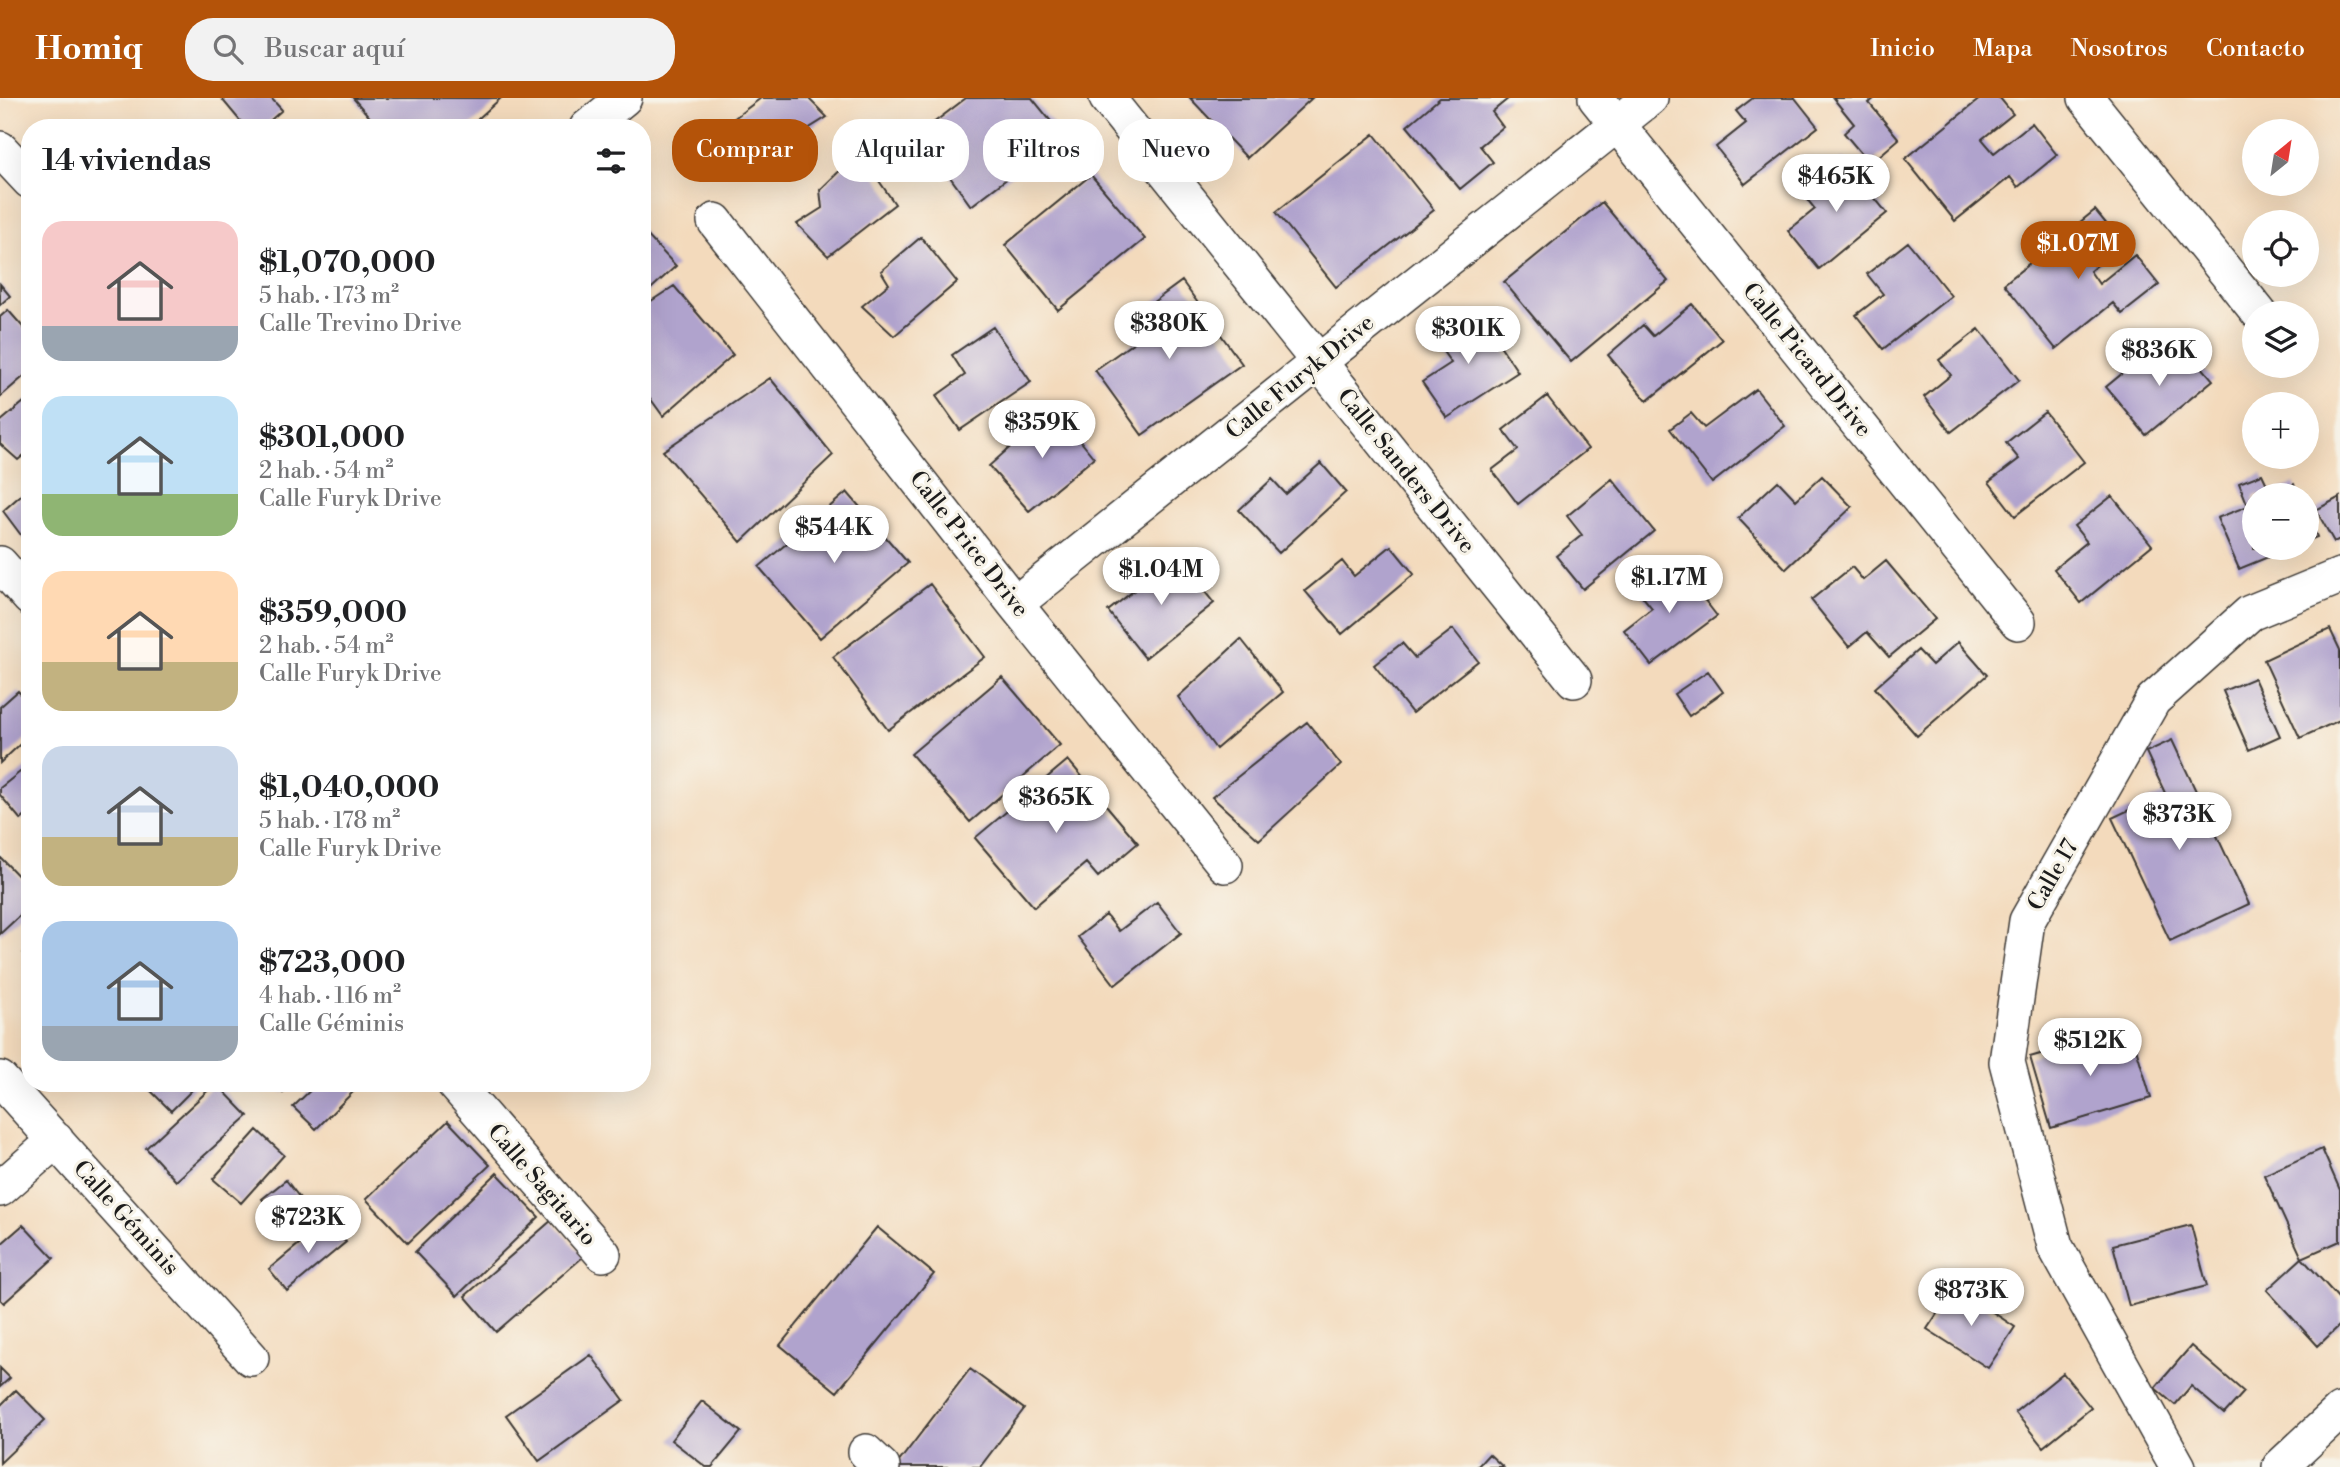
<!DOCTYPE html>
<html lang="es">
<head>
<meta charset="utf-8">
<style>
  body { margin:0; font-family:"Libre Bodoni",serif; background:#f2f2f2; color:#202124; height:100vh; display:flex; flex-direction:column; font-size:26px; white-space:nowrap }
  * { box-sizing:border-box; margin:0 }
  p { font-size:23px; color:#757577 }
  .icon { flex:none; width:38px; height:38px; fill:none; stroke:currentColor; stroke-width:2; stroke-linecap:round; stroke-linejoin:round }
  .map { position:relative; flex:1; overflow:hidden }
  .panel { position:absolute; left:21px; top:21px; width:630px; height:973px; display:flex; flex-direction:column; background:#fff; border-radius:28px; box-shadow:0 7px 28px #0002 }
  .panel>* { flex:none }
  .guide { position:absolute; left:672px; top:21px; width:665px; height:63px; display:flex; gap:14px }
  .needle { width:46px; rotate:30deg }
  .tools { position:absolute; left:2242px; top:21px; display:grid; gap:14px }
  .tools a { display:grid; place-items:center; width:77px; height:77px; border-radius:50%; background:#fff; box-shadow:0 7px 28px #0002; font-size:35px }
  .price { position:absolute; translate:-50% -60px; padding:0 16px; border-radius:24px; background:#fff; color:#222; font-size:23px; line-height:46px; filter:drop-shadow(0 2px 4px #0008) }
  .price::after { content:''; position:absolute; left:50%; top:42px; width:21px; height:16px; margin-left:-10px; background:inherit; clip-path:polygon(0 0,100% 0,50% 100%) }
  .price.on { background:#b45309; color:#fff }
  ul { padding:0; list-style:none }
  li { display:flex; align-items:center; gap:21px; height:175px; padding:0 21px }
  li span { display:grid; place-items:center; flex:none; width:196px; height:140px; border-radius:21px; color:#555 }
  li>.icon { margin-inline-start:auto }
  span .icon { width:84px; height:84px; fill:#fffc; stroke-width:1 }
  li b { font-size:30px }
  h2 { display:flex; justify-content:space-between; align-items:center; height:84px; padding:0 21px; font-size:30px }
  .chip { padding:0 24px; border-radius:28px; background:#fff; box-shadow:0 7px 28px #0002; font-size:24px; line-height:63px }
  .chip.on { background:#b45309; color:#fff }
  header { display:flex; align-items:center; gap:42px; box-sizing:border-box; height:98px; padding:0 35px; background:#b45309; color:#fff }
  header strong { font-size:33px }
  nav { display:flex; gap:38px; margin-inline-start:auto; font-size:24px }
  .search { width:490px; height:63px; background:#f2f2f2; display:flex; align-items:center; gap:18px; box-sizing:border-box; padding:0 24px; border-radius:28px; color:#757577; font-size:26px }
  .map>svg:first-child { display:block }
  .building { fill:#b0a3cd }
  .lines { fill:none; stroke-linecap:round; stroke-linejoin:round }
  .minor-casing { stroke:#3c3834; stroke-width:38 }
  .minor { stroke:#fff; stroke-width:35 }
  .labels { text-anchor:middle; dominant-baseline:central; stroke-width:6; stroke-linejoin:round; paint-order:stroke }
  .street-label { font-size:23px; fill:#1c1c1c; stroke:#f7f3e8 }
</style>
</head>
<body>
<header>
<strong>Homiq</strong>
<div class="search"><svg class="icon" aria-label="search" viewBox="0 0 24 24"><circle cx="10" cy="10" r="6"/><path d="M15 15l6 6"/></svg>Buscar aquí</div>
<nav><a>Inicio</a><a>Mapa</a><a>Nosotros</a><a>Contacto</a></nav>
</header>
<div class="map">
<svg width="2340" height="1369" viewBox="0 0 2340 1369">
  <rect width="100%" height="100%" fill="#f7f3e8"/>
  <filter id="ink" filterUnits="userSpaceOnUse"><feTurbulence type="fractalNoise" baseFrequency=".0143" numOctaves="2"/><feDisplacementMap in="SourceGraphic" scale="14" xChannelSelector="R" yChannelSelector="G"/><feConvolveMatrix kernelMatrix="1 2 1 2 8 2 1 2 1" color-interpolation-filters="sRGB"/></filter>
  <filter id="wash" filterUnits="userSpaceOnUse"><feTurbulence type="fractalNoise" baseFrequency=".00686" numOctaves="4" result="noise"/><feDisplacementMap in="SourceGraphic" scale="28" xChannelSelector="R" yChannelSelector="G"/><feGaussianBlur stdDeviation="1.57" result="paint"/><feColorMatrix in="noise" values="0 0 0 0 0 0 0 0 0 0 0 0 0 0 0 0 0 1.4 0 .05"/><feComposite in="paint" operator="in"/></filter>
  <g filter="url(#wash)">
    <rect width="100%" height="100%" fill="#f3dabc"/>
    <g id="blocks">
      <path class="building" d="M 221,0 L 271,0 L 282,12 L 262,30 L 246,30 Z
        M 353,0 L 501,0 L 468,30 L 379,30 Z
        M 761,0 L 808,0 L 827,19 L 779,49 L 770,37 L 742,63 L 724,28 Z
        M 966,0 L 1032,0 L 1063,38 L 971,108 L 919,36 Z
        M 1190,0 L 1312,0 L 1247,60 Z
        M 1440,0 L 1509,0 L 1492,14 L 1503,29 L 1480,48 L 1493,64 L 1460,91 L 1407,28 Z
        M 1753,0 L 1795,0 L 1818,29 L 1745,86 L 1716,49 L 1746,25 L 1736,13 Z
        M 1833,0 L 1875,0 L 1869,5 L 1899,41 L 1870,66 L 1844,35 L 1854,26 Z
        M 1981,0 L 2000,0 L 2013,16 L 1982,41 L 1994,55 L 2032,25 L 2057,57 L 2018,89 L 2010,79 L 1955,123 L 1905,61 Z
        M 1374,36 L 1434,112 L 1336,189 L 1276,114 Z
        M 859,54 L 895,106 L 828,158 L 797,126 L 822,110 L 820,92 Z
        M 1843,61 L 1887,115 L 1819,171 L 1788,133 L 1815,111 L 1802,95 Z
        M 1091,77 L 1145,141 L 1058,212 L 1005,147 Z
        M 1602,104 L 1668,183 L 1571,264 L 1504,184 Z
        M 2095,112 L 2123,146 L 2090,173 L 2099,186 L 2135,157 L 2159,187 L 2122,216 L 2113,205 L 2056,251 L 2004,186 Z
        M 642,132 L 676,168 L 642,199 Z
        M 921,139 L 957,184 L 894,238 L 862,208 L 889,186 L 881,173 Z
        M 1908,144 L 1951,198 L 1883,251 L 1856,217 L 1883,196 L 1867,176 Z
        M 1182,183 L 1242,266 L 1142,337 L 1095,272 L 1161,225 L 1148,208 Z
        M 0,186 L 10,198 L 0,207 Z
        M 674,188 L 733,257 L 663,318 L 642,289 L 642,209 Z
        M 1692,206 L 1722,242 L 1647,303 L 1608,257 L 1643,227 L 1653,238 Z
        M 8,212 L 30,237 L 30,273 L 0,299 L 0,219 Z
        M 1477,213 L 1518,274 L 1447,320 L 1422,284 L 1451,265 L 1435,242 Z
        M 993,229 L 1031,284 L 960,332 L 936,298 L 965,277 L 952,257 Z
        M 1979,231 L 2019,282 L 1951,334 L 1924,299 L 1951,277 L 1939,262 Z
        M 2184,248 L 2213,282 L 2146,337 L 2106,289 L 2147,255 L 2159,269 Z
        M 770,280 L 833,357 L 741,444 L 663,353 Z
        M 1756,291 L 1785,328 L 1712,385 L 1670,331 L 1691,315 L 1704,330 Z
        M 1547,298 L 1588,351 L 1518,406 L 1492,372 L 1518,352 L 1503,332 Z
        M 30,299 L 30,352 L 18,362 L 0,346 L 0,324 Z
        M 1054,310 L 1094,360 L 1029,413 L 989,368 Z
        M 2045,314 L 2084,364 L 2015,418 L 1989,384 L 2019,361 L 2006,345 Z
        M 1321,365 L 1346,394 L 1279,455 L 1239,412 L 1272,381 L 1286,396 Z
        M 2262,376 L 2271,395 L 2294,386 L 2299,397 L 2254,397 L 2254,450 L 2290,450 L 2239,471 L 2217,420 L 2248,408 L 2239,385 Z
        M 1822,378 L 1852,409 L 1786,471 L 1738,420 L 1778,383 L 1796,402 Z
        M 1612,381 L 1654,433 L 1583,491 L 1556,458 L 1582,437 L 1567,418 Z
        M 30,389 L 30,449 L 3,413 Z
        M 847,394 L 908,465 L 820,540 L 759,469 Z
        M 2112,398 L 2152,447 L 2081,505 L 2054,471 L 2087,444 L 2074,428 Z
        M 2340,399 L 2340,441 L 2334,444 L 2316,412 Z
        M 2307,415 L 2317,439 L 2307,443 Z
        M 1391,448 L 1414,476 L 1342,536 L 1305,493 L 1342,463 L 1354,478 Z
        M 1177,459 L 1214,505 L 1145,560 L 1108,513 Z
        M 1886,463 L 1935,521 L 1889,559 L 1867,534 L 1849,549 L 1811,502 L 1852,469 L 1863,482 Z
        M 1676,465 L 1717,518 L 1651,567 L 1624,532 L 1652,510 L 1638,493 Z
        M 930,486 L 985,559 L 888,632 L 833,559 Z
        M 1453,531 L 1478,563 L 1412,615 L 1374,567 L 1402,545 L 1415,560 Z
        M 2330,531 L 2340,552 L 2340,622 L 2300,640 L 2264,562 Z
        M 1241,541 L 1283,594 L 1216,651 L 1178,599 Z
        M 1958,544 L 1987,577 L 1917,638 L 1875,590 L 1918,552 L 1932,567 Z
        M 1708,573 L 1723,594 L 1689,618 L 1674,596 Z
        M 1002,579 L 1060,647 L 970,724 L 911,656 Z
        M 2254,580 L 2280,638 L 2249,652 L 2223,593 Z
        M 18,593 L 30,606 L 30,637 L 0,665 L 0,609 Z
        M 1307,624 L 1341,667 L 1259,742 L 1212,699 Z
        M 2172,642 L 2249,806 L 2170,843 L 2112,720 L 2165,695 L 2146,654 Z
        M 1068,662 L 1138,745 L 1098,779 L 1086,765 L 1034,809 L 975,740 Z
        M 30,666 L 30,714 L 21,722 L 0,697 L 0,690 Z
        M 0,759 L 30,790 L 30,808 L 0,836 Z
        M 1157,804 L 1181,835 L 1115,887 L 1078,839 L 1106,817 L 1119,833 Z
        M 30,848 L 30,862 L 23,855 Z
        M 2130,930 L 2151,1000 L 2051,1030 L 2030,959 Z
        M 143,985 L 199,985 L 171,1013 Z
        M 216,985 L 248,1018 L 176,1083 L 146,1050 Z
        M 274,985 L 294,985 L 283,995 Z
        M 318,985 L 358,985 L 360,987 L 316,1031 L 293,1009 Z
        M 448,1023 L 490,1067 L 408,1145 L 366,1101 Z
        M 257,1032 L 284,1057 L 241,1105 L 213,1081 Z
        M 2322,1051 L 2340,1092 L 2340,1143 L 2302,1160 L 2264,1077 Z
        M 497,1075 L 539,1119 L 457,1198 L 415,1154 Z
        M 286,1082 L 306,1108 L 281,1126 L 262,1101 Z
        M 328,1122 L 346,1144 L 287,1193 L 269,1171 Z
        M 552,1122 L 583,1159 L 496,1234 L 465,1198 Z
        M 23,1127 L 54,1160 L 4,1205 L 0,1201 L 0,1147 Z
        M 2191,1127 L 2207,1188 L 2129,1208 L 2113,1147 Z
        M 877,1129 L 934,1176 L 837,1294 L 780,1247 Z
        M 2302,1160 L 2340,1202 L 2340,1227 L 2318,1248 L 2267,1192 Z
        M 1955,1189 L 2015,1229 L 1988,1270 L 1927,1231 Z
        M 2191,1248 L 2244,1294 L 2224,1316 L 2191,1288 L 2175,1307 L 2155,1290 Z
        M 591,1257 L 624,1302 L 539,1363 L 506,1317 Z
        M 0,1270 L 10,1280 L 0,1289 Z
        M 970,1271 L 1024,1311 L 980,1369 L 895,1369 Z
        M 2063,1275 L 2091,1310 L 2043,1349 L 2015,1314 Z
        M 16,1292 L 45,1322 L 0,1365 L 0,1308 Z
        M 702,1303 L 741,1334 L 712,1369 L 706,1369 L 671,1342 Z
        M 1489,1356 L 1503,1369 L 1477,1369 Z"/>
    </g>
  </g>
  <g filter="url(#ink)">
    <use href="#blocks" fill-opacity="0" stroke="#3c3834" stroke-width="2"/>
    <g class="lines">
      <g class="minor-casing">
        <path id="minor" d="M 1107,0 L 1574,582
          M 1596,0 L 2018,524
          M 2086,0 L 2259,215
          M 587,30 L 624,0
          M 0,51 L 30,83
          M 715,123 L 1015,506 L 1225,767
          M 0,466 L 30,500
          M 1015,506 L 1650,0
          M 0,981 L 251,1260
          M 454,985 L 603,1156
          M 0,1091 L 56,1042
          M 866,1354 L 882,1369
          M 2178,1369 L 2055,1148 L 2007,964 L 2027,823 L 2153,602 L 2250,515 L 2340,478
          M 2280,1369 L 2340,1313"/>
      </g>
      <use href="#minor" class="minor"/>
    </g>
  </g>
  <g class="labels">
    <g class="street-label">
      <text transform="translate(1807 262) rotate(51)">Calle Picard Drive</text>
      <text transform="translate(1300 279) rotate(-39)">Calle Furyk Drive</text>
      <text transform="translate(1406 373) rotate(51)">Calle Sanders Drive</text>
      <text transform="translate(969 446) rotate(52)">Calle Price Drive</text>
      <text transform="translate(2053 777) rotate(-60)">Calle 17</text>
      <text transform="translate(542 1087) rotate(49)">Calle Sagitario</text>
      <text transform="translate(126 1120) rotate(48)">Calle Géminis</text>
    </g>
  </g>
</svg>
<div class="tools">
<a><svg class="needle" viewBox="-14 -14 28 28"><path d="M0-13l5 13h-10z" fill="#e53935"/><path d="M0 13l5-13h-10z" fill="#757577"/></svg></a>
<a><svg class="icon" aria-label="locate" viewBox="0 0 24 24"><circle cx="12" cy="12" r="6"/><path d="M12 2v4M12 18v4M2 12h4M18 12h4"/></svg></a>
<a><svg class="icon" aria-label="layers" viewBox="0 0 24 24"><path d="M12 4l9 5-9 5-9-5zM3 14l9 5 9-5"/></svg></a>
<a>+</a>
<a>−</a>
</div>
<b class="price" style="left:1836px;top:116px">$465K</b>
<b class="price on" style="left:2078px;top:183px">$1.07M</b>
<b class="price" style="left:1169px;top:263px">$380K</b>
<b class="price" style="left:1468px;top:268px">$301K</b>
<b class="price" style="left:2159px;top:290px">$836K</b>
<b class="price" style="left:1042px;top:362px">$359K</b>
<b class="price" style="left:834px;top:467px">$544K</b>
<b class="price" style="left:1161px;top:509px">$1.04M</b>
<b class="price" style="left:1669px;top:517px">$1.17M</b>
<b class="price" style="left:1056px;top:737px">$365K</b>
<b class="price" style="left:2179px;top:754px">$373K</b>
<b class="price" style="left:2090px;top:980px">$512K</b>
<b class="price" style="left:308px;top:1157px">$723K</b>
<b class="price" style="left:1971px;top:1230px">$873K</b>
<div class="guide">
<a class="chip on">Comprar</a>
<a class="chip">Alquilar</a>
<a class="chip">Filtros</a>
<a class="chip">Nuevo</a>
</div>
<section class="panel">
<h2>14 viviendas<svg class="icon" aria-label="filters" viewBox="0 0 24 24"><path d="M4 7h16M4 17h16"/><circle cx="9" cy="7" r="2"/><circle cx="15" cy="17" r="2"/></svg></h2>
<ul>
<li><span style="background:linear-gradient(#f6c9c9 75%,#9aa5b1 0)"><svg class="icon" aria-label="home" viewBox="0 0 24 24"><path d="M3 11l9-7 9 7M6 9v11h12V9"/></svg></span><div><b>$1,070,000</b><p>5 hab. · 173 m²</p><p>Calle Trevino Drive</p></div></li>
<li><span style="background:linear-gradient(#bfe0f5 70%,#8fb573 0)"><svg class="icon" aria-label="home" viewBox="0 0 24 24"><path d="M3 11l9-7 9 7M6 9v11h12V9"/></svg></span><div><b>$301,000</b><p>2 hab. · 54 m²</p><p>Calle Furyk Drive</p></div></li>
<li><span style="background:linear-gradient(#ffd9b3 65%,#c2b280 0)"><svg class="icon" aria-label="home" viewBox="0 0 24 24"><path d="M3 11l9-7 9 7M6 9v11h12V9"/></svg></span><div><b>$359,000</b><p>2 hab. · 54 m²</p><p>Calle Furyk Drive</p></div></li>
<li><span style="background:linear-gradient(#c9d6e8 65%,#c2b280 0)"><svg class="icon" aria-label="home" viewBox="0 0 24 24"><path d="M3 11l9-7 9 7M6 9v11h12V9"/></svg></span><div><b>$1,040,000</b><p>5 hab. · 178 m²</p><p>Calle Furyk Drive</p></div></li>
<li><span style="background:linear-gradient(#a9c7e8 75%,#9aa5b1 0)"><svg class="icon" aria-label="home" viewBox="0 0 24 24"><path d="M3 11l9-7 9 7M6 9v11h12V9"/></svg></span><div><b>$723,000</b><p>4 hab. · 116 m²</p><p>Calle Géminis</p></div></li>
</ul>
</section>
</div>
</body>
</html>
